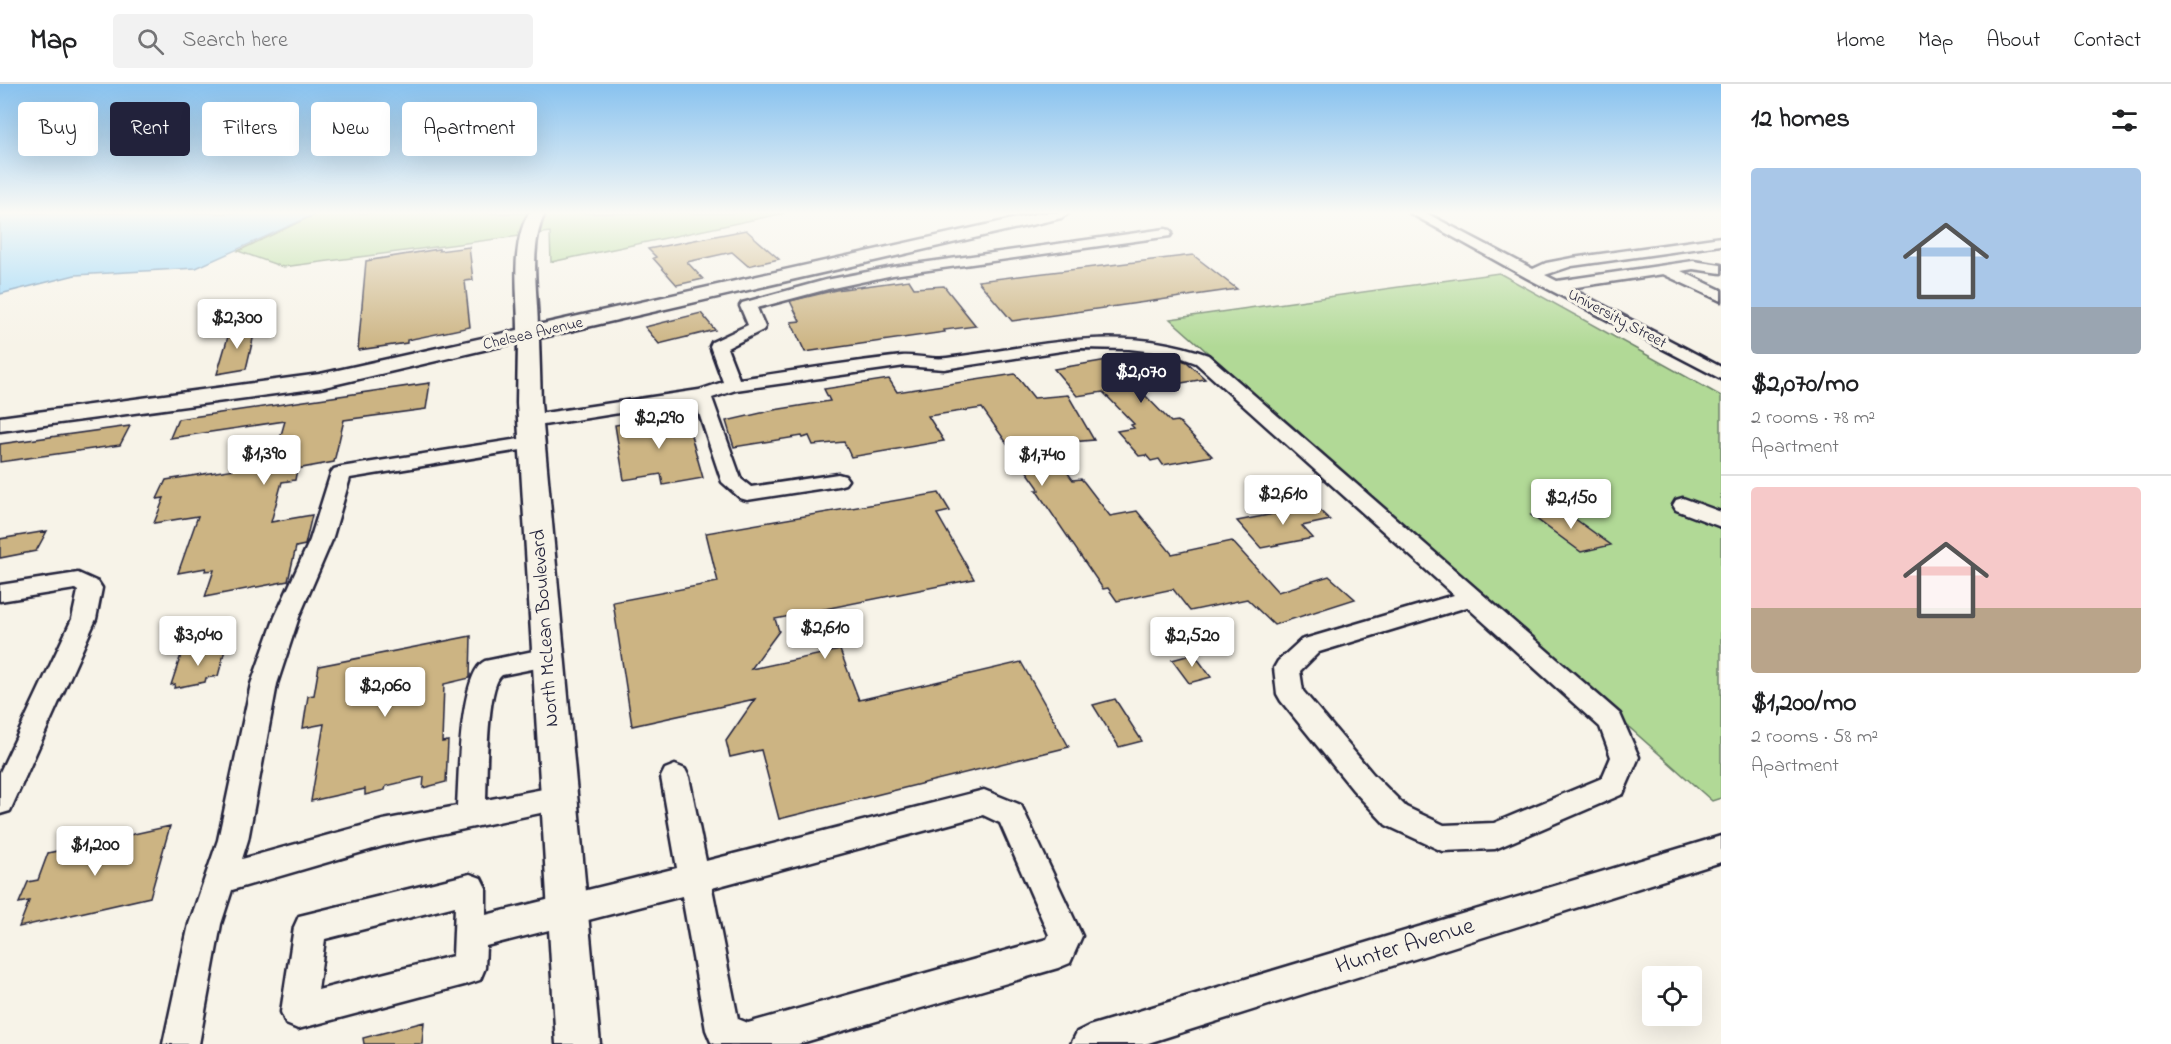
<!DOCTYPE html>
<html lang="en">
<head>
<meta charset="utf-8">
<style>
  body { margin:0; font-family:"Indie Flower",sans-serif; background:#f2f2f2; color:#202124; height:100vh; display:flex; flex-direction:column; font-size:22px; white-space:nowrap }
  * { box-sizing:border-box; margin:0 }
  p { font-size:20px; color:#757577 }
  .icon { flex:none; width:33px; height:33px; fill:none; stroke:currentColor; stroke-width:2; stroke-linecap:round; stroke-linejoin:round }
  .map { position:relative; flex:1; overflow:hidden }
  .panel { display:flex; flex-direction:column; background:#fff; width:450px }
  .panel>* { flex:none }
  .top-card { position:absolute; left:18px; top:18px; width:570px; height:54px; display:flex; gap:12px }
  .tools { position:absolute; left:1642px; top:882px; display:grid; gap:12px }
  .tools a { display:grid; place-items:center; width:60px; height:60px; border-radius:6px; background:#fff; box-shadow:0 6px 24px #0002; font-size:30px }
  .price { position:absolute; translate:-50% -51px; padding:0 14px; border-radius:6px; background:#fff; color:#222; font-size:20px; line-height:39px; filter:drop-shadow(0 2px 3px #0008) }
  .price::after { content:''; position:absolute; left:50%; top:36px; width:18px; height:14px; margin-left:-9px; background:inherit; clip-path:polygon(0 0,100% 0,50% 100%) }
  .price.on { background:#22223b; color:#fff }
  ul { padding:0; list-style:none }
  li { display:grid; align-content:center; gap:12px; height:318px; padding:0 30px }
  li+li { border-top:2px solid #e0e0e0 }
  li span { display:grid; place-items:center; height:186px; border-radius:6px; color:#555 }
  li>.icon { margin-inline-start:auto }
  span .icon { width:108px; height:108px; fill:#fffc; stroke-width:1 }
  li b { font-size:26px }
  h2 { display:flex; justify-content:space-between; align-items:center; height:72px; padding:0 30px; font-size:26px }
  .pill { padding:0 21px; border-radius:6px; background:#fff; box-shadow:0 6px 24px #0002; font-size:21px; line-height:54px }
  .pill.on { background:#22223b; color:#fff }
  header { display:flex; align-items:center; gap:36px; box-sizing:border-box; height:84px; padding:0 30px; background:#fff; border-bottom:2px solid #e0e0e0 }
  header strong { font-size:28px }
  nav { display:flex; gap:33px; margin-inline-start:auto; font-size:21px }
  .search { width:420px; height:54px; background:#f2f2f2; display:flex; align-items:center; gap:15px; box-sizing:border-box; padding:0 21px; border-radius:6px; color:#757577; font-size:22px }
  main { display:flex; flex:1; min-height:0 }
  .map>svg:first-child { display:block }
  .green { fill:#b1d996; stroke:#6a7e68; stroke-width:1.5 }
  .water { fill:#98d6fa; stroke:#698eae; stroke-width:1.5 }
  .building { fill:#ccb483; stroke:#22223b; stroke-width:1.5 }
  .lines { fill:none; stroke-linecap:round; stroke-linejoin:round }
  .minor-casing { stroke:#22223b; stroke-width:5 }
  .major-casing { stroke:#22223b; stroke-width:5 }
  .minor { fill:#f7f3e8; fill-rule:evenodd }
  .major { fill:#f7f3e8; fill-rule:evenodd }
  .labels { text-anchor:middle; dominant-baseline:central; stroke-width:6; stroke-linejoin:round; paint-order:stroke }
  .far-street-label { font-size:16px; fill:#22223b; stroke:#f7f3e8 }
  .street-label { font-size:20px; fill:#22223b; stroke:#f7f3e8 }
  .near-street-label { font-size:24px; fill:#22223b; stroke:#f7f3e8 }
</style>
</head>
<body>
<header>
<strong>Map</strong>
<div class="search"><svg class="icon" aria-label="search" viewBox="0 0 24 24"><circle cx="10" cy="10" r="6"/><path d="M15 15l6 6"/></svg>Search here</div>
<nav><a>Home</a><a>Map</a><a>About</a><a>Contact</a></nav>
</header>
<main>
<div class="map">
<svg width="1721" height="960" viewBox="0 0 1721 960">
  <rect width="100%" height="100%" fill="#f7f3e8"/>
  <filter id="ink" filterUnits="userSpaceOnUse"><feTurbulence type="fractalNoise" baseFrequency=".0167" numOctaves="2"/><feDisplacementMap in="SourceGraphic" scale="12" xChannelSelector="R" yChannelSelector="G"/><feConvolveMatrix kernelMatrix="1 2 1 2 8 2 1 2 1" color-interpolation-filters="sRGB"/></filter>
  <g filter="url(#ink)">
    <path class="green" d="M 318,129 L 785,129 L 551,178 L 550,148 L 283,183 L 238,167 Z
      M 1499,189 L 1721,312 L 1721,714 L 1712,717 L 1170,235 Z"/>
    <path class="water" d="M 0,129 L 318,129 L 196,184 L 75,191 L 0,210 Z"/>
    <path class="building" d="M 746,146 L 779,175 L 748,182 L 732,168 L 687,178 L 703,195 L 677,201 L 653,174 L 656,173 L 648,165 Z
      M 469,163 L 473,196 L 465,197 L 470,243 L 407,256 L 407,259 L 358,266 L 366,177 L 439,165 L 439,167 Z
      M 1193,171 L 1237,205 L 1012,237 L 978,197 Z
      M 909,196 L 914,204 L 944,202 L 976,242 L 944,246 L 945,248 L 805,268 L 791,238 L 800,237 L 790,217 L 836,206 Z
      M 701,229 L 715,246 L 659,260 L 645,243 Z
      M 256,242 L 246,285 L 217,290 L 230,246 Z
      M 1125,273 L 1130,278 L 1137,276 L 1143,282 L 1181,276 L 1187,278 L 1205,295 L 1140,306 L 1171,338 L 1178,337 L 1212,372 L 1163,381 L 1159,375 L 1151,377 L 1146,371 L 1139,372 L 1117,347 L 1134,344 L 1131,341 L 1134,340 L 1103,308 L 1077,312 L 1054,285 Z
      M 1015,290 L 1034,314 L 1068,311 L 1094,356 L 1046,360 L 1073,396 L 1081,395 L 1084,398 L 1110,432 L 1137,427 L 1172,470 L 1232,457 L 1278,508 L 1329,492 L 1355,515 L 1274,541 L 1247,515 L 1190,527 L 1173,505 L 1117,517 L 1108,504 L 1103,505 L 1036,406 L 1039,406 L 1038,403 L 982,324 L 928,332 L 944,357 L 851,373 L 844,358 L 813,361 L 809,352 L 803,354 L 802,352 L 734,363 L 726,337 L 774,326 L 830,317 L 824,305 L 889,295 L 897,308 Z
      M 430,299 L 426,325 L 344,336 L 334,378 L 297,385 L 295,396 L 282,398 L 271,438 L 312,431 L 305,461 L 296,463 L 288,497 L 205,513 L 214,486 L 205,487 L 206,484 L 178,489 L 198,432 L 154,439 L 164,414 L 157,415 L 166,396 L 273,379 L 285,337 L 170,354 L 178,335 Z
      M 685,330 L 703,394 L 663,401 L 661,390 L 624,396 L 615,341 Z
      M 130,342 L 120,361 L 0,378 L 0,360 Z
      M 939,409 L 950,427 L 937,430 L 974,495 L 775,535 L 779,547 L 751,585 L 840,566 L 859,616 L 1021,578 L 1069,663 L 779,735 L 761,666 L 730,673 L 726,657 L 755,615 L 632,642 L 613,518 L 718,498 L 706,449 Z
      M 1315,422 L 1330,436 L 1302,442 L 1313,454 L 1261,464 L 1237,437 Z
      M 1560,424 L 1611,461 L 1581,468 L 1531,431 Z
      M 47,447 L 36,467 L 0,474 L 0,455 Z
      M 471,552 L 470,594 L 444,600 L 442,658 L 448,657 L 446,698 L 423,704 L 424,693 L 386,702 L 385,706 L 365,711 L 365,705 L 311,717 L 324,640 L 303,644 L 308,612 L 314,611 L 319,582 Z
      M 226,562 L 218,592 L 206,594 L 205,598 L 174,604 L 175,600 L 171,601 L 181,571 Z
      M 1194,570 L 1211,593 L 1189,599 L 1172,576 Z
      M 1115,615 L 1142,657 L 1119,663 L 1093,621 Z
      M 170,742 L 150,813 L 19,843 L 29,817 L 19,819 L 28,798 L 38,796 L 48,769 Z
      M 424,938 L 422,960 L 364,960 L 363,954 Z"/>
    <g class="lines">
      <g class="minor-casing">
        <path id="minor" d="M 1410,129 L 1426,129 L 1533,185 L 1546,179 L 1572,174 L 1721,153 L 1721,161 L 1572,182 L 1545,191 L 1557,197 L 1693,177 L 1721,181 L 1721,189 L 1693,185 L 1681,187 L 1721,206 L 1721,217 L 1663,190 L 1570,204 L 1721,283 L 1721,295 L 1527,194 Z
          M 1165,145 L 1170,146 L 1172,149 L 1170,152 L 893,191 L 828,205 L 757,224 L 765,243 L 763,246 L 727,264 L 739,295 C 793,287 848,278 902,272 C 917,271 932,276 947,274 C 1039,263 1117,238 1208,271 L 1620,630 L 1639,673 L 1623,710 L 1495,765 L 1442,767 L 1386,741 L 1353,706 L 1281,617 L 1277,610 L 1274,584 L 1278,577 L 1301,556 L 1454,511 L 1196,279 L 1172,270 L 1129,265 L 1081,264 L 944,285 L 905,282 L 736,306 L 712,314 L 741,395 L 751,403 L 838,390 L 845,392 L 848,396 L 845,400 L 838,402 L 747,416 L 740,414 L 722,398 L 695,317 L 531,343 L 524,341 L 522,337 L 524,333 L 531,331 L 699,306 L 723,298 L 710,262 L 712,258 L 748,241 L 740,222 L 742,219 L 826,196 L 893,183 ZM 1467,523 L 1600,643 L 1611,673 L 1602,694 L 1494,739 L 1444,741 L 1406,723 L 1373,690 L 1303,607 L 1300,587 L 1319,568 Z
          M 532,353 L 539,355 L 542,359 L 539,363 L 350,394 L 332,456 L 299,533 L 277,600 L 248,756 L 242,775 L 383,736 L 457,722 C 459,694 459,589 485,577 L 548,564 L 557,566 L 560,573 L 557,580 L 502,591 C 486,601 487,694 486,716 L 559,702 L 569,705 L 573,714 L 569,723 L 383,762 L 232,806 L 221,840 L 199,960 L 163,960 L 189,840 L 218,756 L 251,600 L 275,533 L 310,456 L 331,389 L 334,385 L 341,383 Z
          M 1683,414 L 1721,428 L 1721,443 L 1676,426 L 1673,421 L 1676,416 Z
          M 78,489 L 98,498 L 102,504 L 96,535 L 10,727 L 0,730 L 0,688 L 72,535 L 78,507 L 75,505 L 0,517 L 0,501 Z
          M 675,681 L 685,685 L 689,693 L 706,777 L 984,706 L 1021,721 L 1082,852 L 1070,879 L 1058,884 L 798,960 L 715,960 L 711,958 L 706,946 L 682,812 L 486,862 L 485,884 L 480,896 L 468,900 L 298,945 L 286,940 L 281,928 L 294,843 L 299,832 L 470,790 L 481,794 L 486,804 L 486,831 L 677,784 L 661,693 L 665,685 ZM 983,731 L 1000,739 L 1049,851 L 1047,855 L 748,939 L 738,935 L 712,804 ZM 455,822 L 453,872 L 318,906 L 325,855 Z
          M 1721,752 L 1721,778 L 1145,960 L 1071,960 L 1077,948 L 1089,942 Z"/>
      </g>
      <g class="major-casing">
        <path id="major" d="M 529,129 L 545,129 C 529,161 537,206 538,241 L 1040,129 L 1069,129 L 1061,134 L 539,254 L 541,319 L 600,960 L 556,960 L 517,319 L 518,258 L 320,304 L 0,347 L 0,333 L 320,290 L 518,246 C 518,209 510,161 529,129 Z"/>
      </g>
      <use href="#minor" class="minor"/>
      <use href="#major" class="major"/>
    </g>
  </g>
  <linearGradient id="sky" x2="0" y2="1"><stop stop-color="#88c2ef"/><stop offset="0.49" stop-color="#fbfaf5"/><stop offset="1" stop-color="#fbfaf5" stop-opacity="0"/></linearGradient>
  <rect width="1721" height="263" fill="url(#sky)"/>
  <g class="labels">
    <g class="far-street-label">
      <text transform="translate(1617 235) rotate(28)">University Street</text>
      <text transform="translate(533 250) rotate(-13)">Chelsea Avenue</text>
    </g>
    <g class="street-label">
      <text transform="translate(546 544) rotate(-94)">North McLean Boulevard</text>
    </g>
    <g class="near-street-label">
      <text transform="translate(1405 863) rotate(-17)">Hunter Avenue</text>
    </g>
  </g>
</svg>
<div class="tools">
<a><svg class="icon" aria-label="locate" viewBox="0 0 24 24"><circle cx="12" cy="12" r="6"/><path d="M12 2v4M12 18v4M2 12h4M18 12h4"/></svg></a>
</div>
<b class="price" style="left:237px;top:266px">$2,300</b>
<b class="price on" style="left:1141px;top:320px">$2,070</b>
<b class="price" style="left:659px;top:366px">$2,290</b>
<b class="price" style="left:264px;top:402px">$1,390</b>
<b class="price" style="left:1042px;top:403px">$1,740</b>
<b class="price" style="left:1283px;top:442px">$2,610</b>
<b class="price" style="left:1571px;top:446px">$2,150</b>
<b class="price" style="left:825px;top:576px">$2,610</b>
<b class="price" style="left:198px;top:583px">$3,040</b>
<b class="price" style="left:1192px;top:584px">$2,520</b>
<b class="price" style="left:385px;top:634px">$2,060</b>
<b class="price" style="left:95px;top:793px">$1,200</b>
<div class="top-card">
<a class="pill">Buy</a>
<a class="pill on">Rent</a>
<a class="pill">Filters</a>
<a class="pill">New</a>
<a class="pill">Apartment</a>
</div>
</div>
<section class="panel">
<h2>12 homes<svg class="icon" aria-label="filters" viewBox="0 0 24 24"><path d="M4 7h16M4 17h16"/><circle cx="9" cy="7" r="2"/><circle cx="15" cy="17" r="2"/></svg></h2>
<ul>
<li><span style="background:linear-gradient(#a9c7e8 75%,#9aa5b1 0)"><svg class="icon" aria-label="home" viewBox="0 0 24 24"><path d="M3 11l9-7 9 7M6 9v11h12V9"/></svg></span><div><b>$2,070/mo</b><p>2 rooms · 78 m²</p><p>Apartment</p></div></li>
<li><span style="background:linear-gradient(#f6c9c9 65%,#b9a48a 0)"><svg class="icon" aria-label="home" viewBox="0 0 24 24"><path d="M3 11l9-7 9 7M6 9v11h12V9"/></svg></span><div><b>$1,200/mo</b><p>2 rooms · 58 m²</p><p>Apartment</p></div></li>
</ul>
</section>
</main>
</body>
</html>
